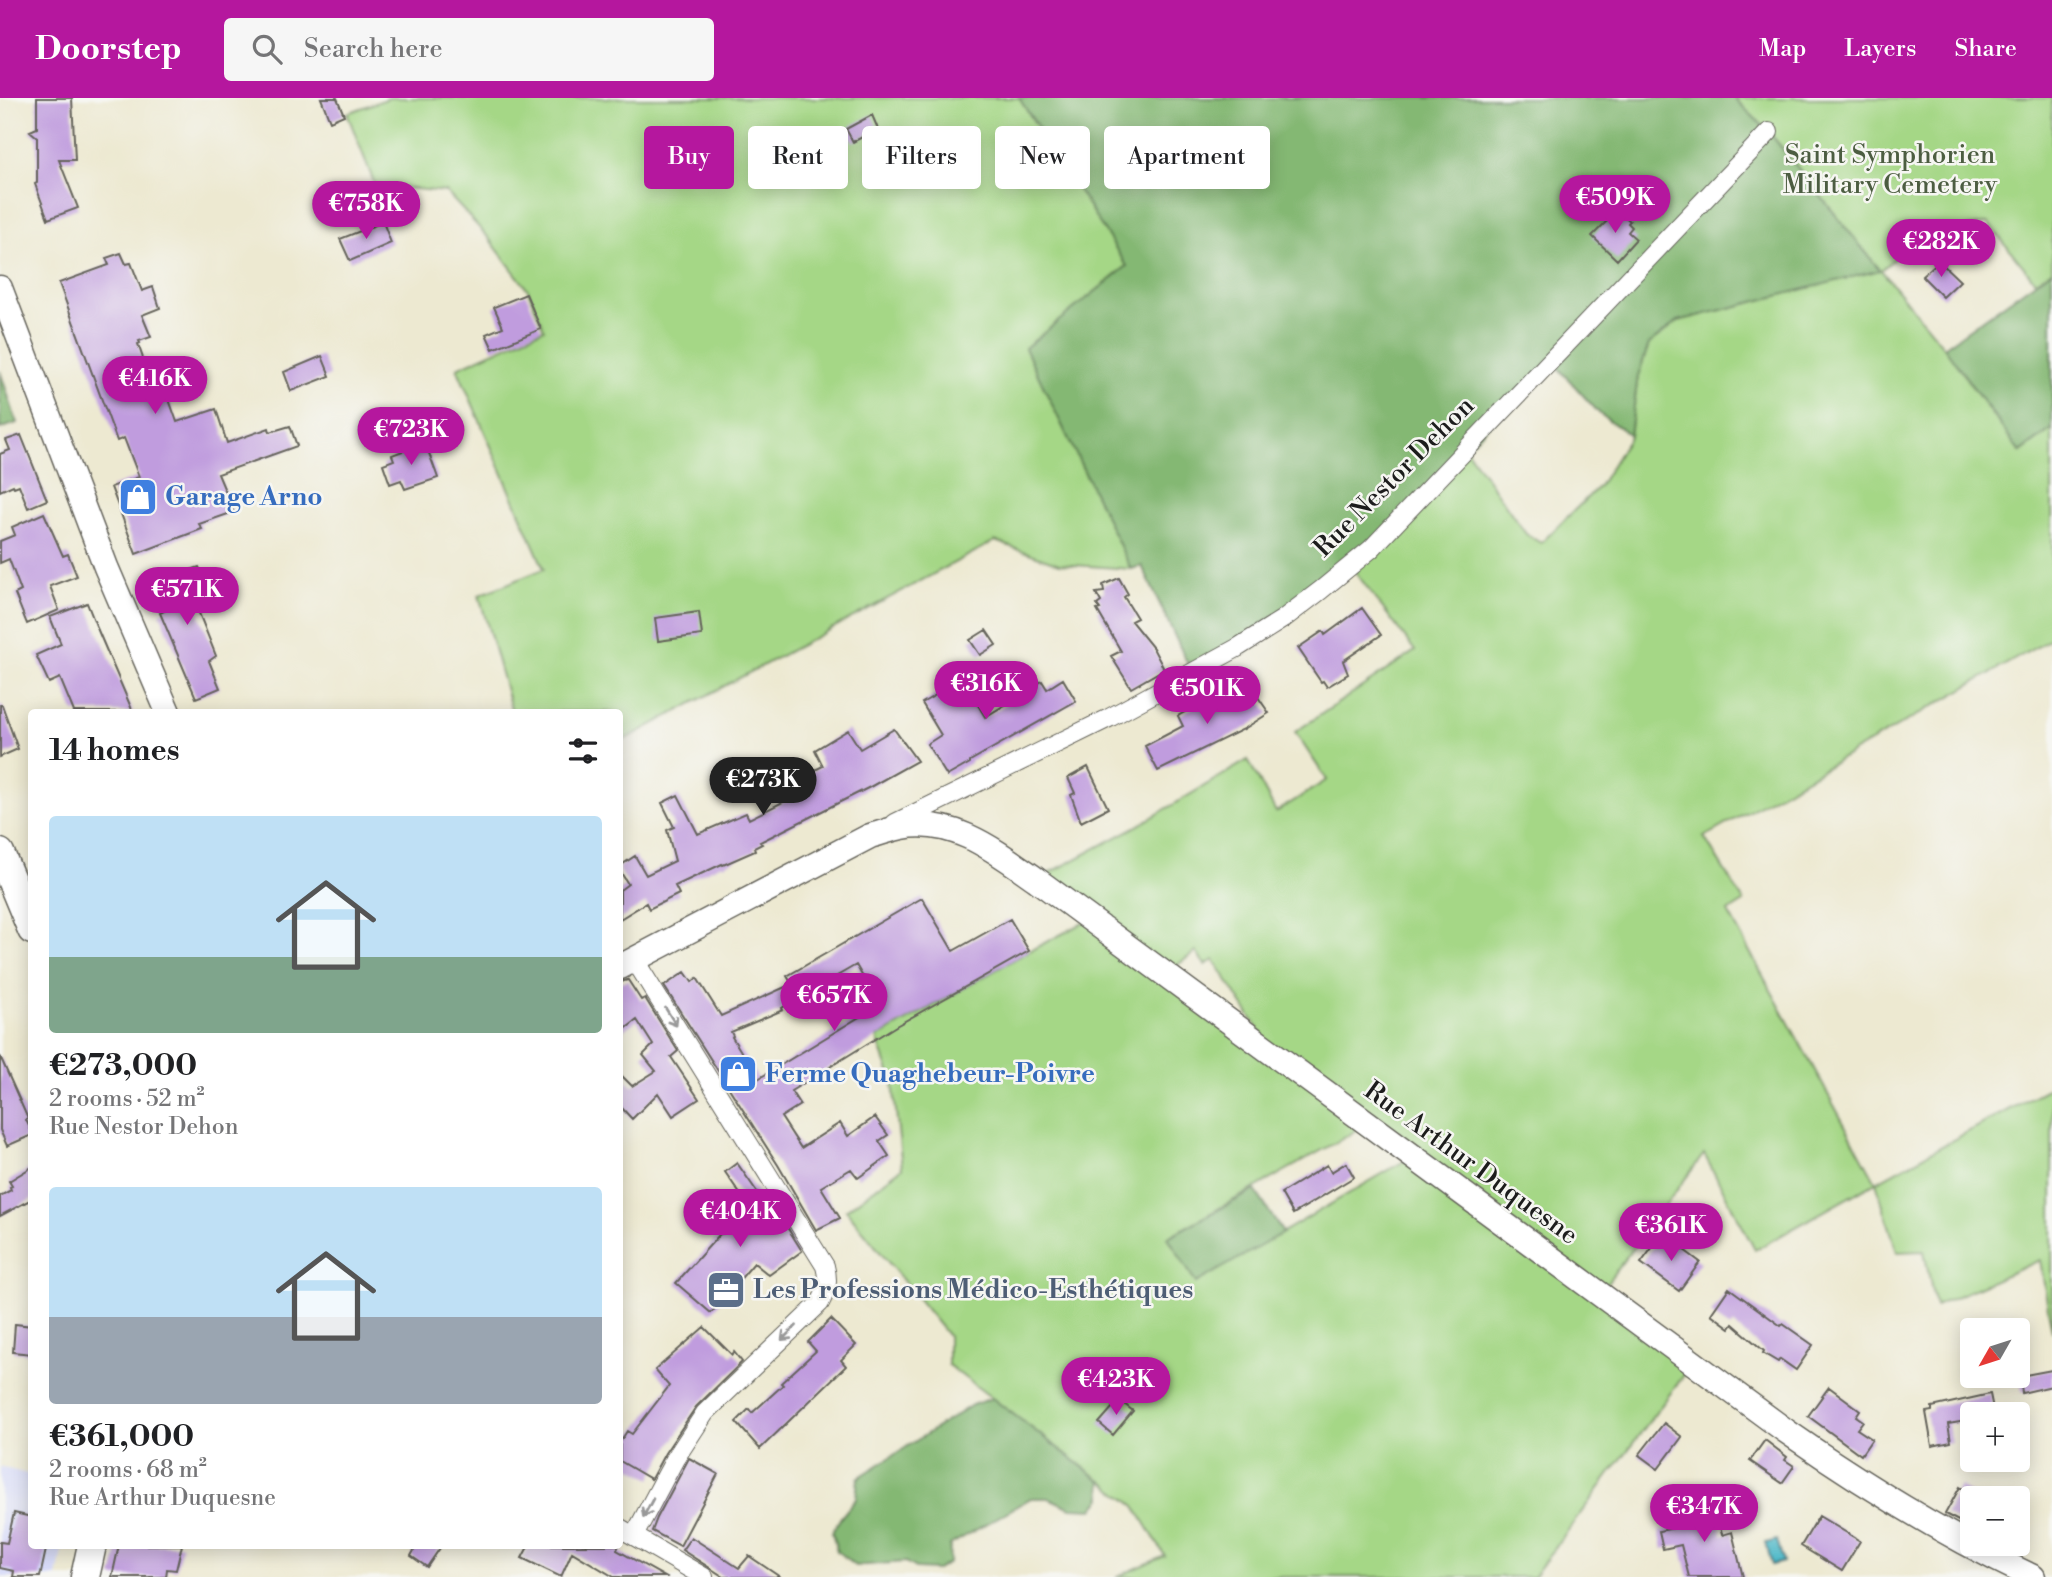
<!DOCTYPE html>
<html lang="en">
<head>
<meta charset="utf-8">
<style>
  body { margin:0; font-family:"Libre Bodoni",serif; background:#f6f6f6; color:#202124; height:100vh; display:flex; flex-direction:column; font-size:26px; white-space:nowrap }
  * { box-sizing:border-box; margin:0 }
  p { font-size:23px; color:#757577 }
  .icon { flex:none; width:38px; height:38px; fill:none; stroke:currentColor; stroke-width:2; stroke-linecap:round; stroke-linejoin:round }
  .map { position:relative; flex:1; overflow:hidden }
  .panel { position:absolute; left:28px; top:611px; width:595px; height:840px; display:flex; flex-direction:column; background:#fff; border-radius:7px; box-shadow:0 4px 18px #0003 }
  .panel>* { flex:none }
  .hud { position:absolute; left:644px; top:28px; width:665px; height:63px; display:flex; gap:14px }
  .needle { width:46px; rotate:231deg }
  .fabs { position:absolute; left:1960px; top:1220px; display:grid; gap:14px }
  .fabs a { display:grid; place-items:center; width:70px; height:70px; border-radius:7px; background:#fff; box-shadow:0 4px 18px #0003; font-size:35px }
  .price { position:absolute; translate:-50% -60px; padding:0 16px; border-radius:24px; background:#b5179e; color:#fff; font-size:23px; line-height:46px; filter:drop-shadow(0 2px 4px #0008) }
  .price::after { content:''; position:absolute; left:50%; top:42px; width:21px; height:16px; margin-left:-10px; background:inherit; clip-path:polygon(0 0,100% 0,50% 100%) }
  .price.active { background:#222; color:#fff }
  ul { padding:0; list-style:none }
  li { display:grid; align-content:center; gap:14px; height:371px; padding:0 21px }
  li span { display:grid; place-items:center; height:217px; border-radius:7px; color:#555 }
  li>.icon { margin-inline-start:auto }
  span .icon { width:126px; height:126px; fill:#fffc; stroke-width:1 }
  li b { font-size:30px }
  h2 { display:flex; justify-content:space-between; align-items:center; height:84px; padding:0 21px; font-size:30px }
  .pill { padding:0 24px; border-radius:7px; background:#fff; box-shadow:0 4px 18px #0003; font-size:24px; line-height:63px }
  .pill.active { background:#b5179e; color:#fff }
  header { display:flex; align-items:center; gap:42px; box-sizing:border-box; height:98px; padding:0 35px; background:#b5179e; color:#fff }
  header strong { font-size:33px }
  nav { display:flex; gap:38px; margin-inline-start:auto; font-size:24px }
  .search { width:490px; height:63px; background:#f6f6f6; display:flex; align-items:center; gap:18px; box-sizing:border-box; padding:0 24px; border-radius:7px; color:#757577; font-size:26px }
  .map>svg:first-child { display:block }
  .built { fill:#d4d8f9 }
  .green { fill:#a5d786; stroke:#607a51; stroke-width:2; fill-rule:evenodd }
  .forest { fill:#84b873; stroke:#506a48; stroke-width:2 }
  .water { fill:#4bb7c7; stroke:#346a72; stroke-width:2 }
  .building { fill:#c09cde; fill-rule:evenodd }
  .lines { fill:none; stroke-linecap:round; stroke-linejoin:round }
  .street-casing { stroke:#65645b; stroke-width:20 }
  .secondary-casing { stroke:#65645b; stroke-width:27 }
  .primary-casing { stroke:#65645b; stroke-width:31 }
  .street { stroke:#fff; stroke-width:18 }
  .secondary { stroke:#fff; stroke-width:24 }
  .primary { stroke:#fff; stroke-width:28 }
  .oneway { stroke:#999 }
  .labels { text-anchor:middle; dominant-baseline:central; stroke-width:5; stroke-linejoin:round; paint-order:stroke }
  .park-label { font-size:26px; fill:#4c5d41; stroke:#f6f6f2 }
  .street-label { font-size:26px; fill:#1c1c1c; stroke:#f6f6f2 }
  .shop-label { font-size:26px; font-weight:bold; fill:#366cbe; stroke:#f6f6f2; text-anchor:start }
  .service-label { font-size:26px; font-weight:bold; fill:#4e5e75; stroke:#f6f6f2; text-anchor:start }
</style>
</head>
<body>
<header>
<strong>Doorstep</strong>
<div class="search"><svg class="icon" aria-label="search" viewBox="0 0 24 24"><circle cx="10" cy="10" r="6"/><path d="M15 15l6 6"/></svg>Search here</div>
<nav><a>Map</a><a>Layers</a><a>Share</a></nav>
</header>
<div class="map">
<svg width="2052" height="1479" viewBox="0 0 2052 1479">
  <rect width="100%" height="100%" fill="#f6f6f2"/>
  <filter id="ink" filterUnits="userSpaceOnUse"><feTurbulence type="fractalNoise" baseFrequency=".0143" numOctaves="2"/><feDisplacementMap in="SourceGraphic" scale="14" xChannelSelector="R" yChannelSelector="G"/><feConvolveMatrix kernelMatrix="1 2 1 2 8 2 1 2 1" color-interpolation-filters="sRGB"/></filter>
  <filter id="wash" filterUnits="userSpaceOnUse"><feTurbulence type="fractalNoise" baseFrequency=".00686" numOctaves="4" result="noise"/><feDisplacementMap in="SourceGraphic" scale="28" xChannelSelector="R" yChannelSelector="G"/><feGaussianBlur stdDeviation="1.57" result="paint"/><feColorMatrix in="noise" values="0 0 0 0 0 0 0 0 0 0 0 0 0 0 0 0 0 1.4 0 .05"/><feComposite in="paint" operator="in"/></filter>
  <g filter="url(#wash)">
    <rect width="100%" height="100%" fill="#ede9d1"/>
    <path class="built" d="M 0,1369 L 31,1377 L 32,1447 L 63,1447 L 57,1479 L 0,1479 Z"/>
    <path class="green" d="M 389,0 L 1019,0 L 1127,168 L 1025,250 L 1131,471 L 1059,466 L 995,443 L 620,644 L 620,614 L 512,614 L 479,497 L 544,471 L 457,270 L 544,231 L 528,192 L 487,138 L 446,94 L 375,87 L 347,15 Z
      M 1734,0 L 2052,0 L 2052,172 L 2035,183 L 1988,125 L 1964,130 L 1930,130 L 1881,172 L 1944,249 L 1989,313 L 2021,354 L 2052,331 L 2052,540 L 1704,739 L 1744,804 L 1728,814 L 1876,1084 L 2052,988 L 2052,1234 L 2040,1162 L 1935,1208 L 1924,1153 L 1897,1154 L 1876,1084 L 1755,1152 L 1704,1056 L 1599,1195 L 1693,1265 L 1533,1479 L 1116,1479 L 1165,1458 L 1135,1408 L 948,1267 L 948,1238 L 846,1112 L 902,1070 L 893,985 L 877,940 L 1029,853 L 1089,822 L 1037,782 L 1139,727 L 1248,662 L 1276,714 L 1327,682 L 1295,634 L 1415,553 L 1351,468 L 1466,351 L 1526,436 L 1541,445 L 1599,388 L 1630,338 L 1638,278 L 1649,246 L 1678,223 L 1880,172 L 1769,34 ZM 1196,854 L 1205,867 L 1214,862 L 1264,940 L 1164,876 ZM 1365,1025 L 1411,1059 L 1196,1185 L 1168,1139 L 1349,1037 Z"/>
    <path class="forest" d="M 1019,0 L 1734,0 L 1769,34 L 1880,172 L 1678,223 L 1649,246 L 1638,278 L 1630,337 L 1600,316 L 1551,262 L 1371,451 L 1192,575 L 1142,468 L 1131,471 L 1025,250 L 1127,168 Z
      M 2052,172 L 2052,331 L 2020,354 L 1944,249 Z
      M 0,273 L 17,325 L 0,331 Z
      M 1255,1092 L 1283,1135 L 1196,1185 L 1168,1139 Z
      M 992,1300 L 1101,1383 L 1102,1400 L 1093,1411 L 1071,1410 L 1049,1400 L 1031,1400 L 950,1447 L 949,1465 L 937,1472 L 917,1471 L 905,1464 L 855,1468 L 837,1453 L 832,1434 L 841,1419 L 856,1401 L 858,1380 L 972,1307 Z"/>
    <path class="water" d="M 1777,1442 L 1783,1464 L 1772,1467 L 1766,1445 Z"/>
    <g id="blocks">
      <path class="building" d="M 37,0 L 72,0 L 75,62 L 59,62 L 78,110 L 48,121 L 35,86 L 37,85 L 37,39 L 30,33 L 37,30 Z
        M 321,0 L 337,0 L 344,17 L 330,23 Z
        M 872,17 L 878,31 L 853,44 L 846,31 Z
        M 1618,112 L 1630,123 L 1628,125 L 1632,129 L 1628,134 L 1636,141 L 1617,162 L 1592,138 Z
        M 383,124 L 391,145 L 350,163 L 340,141 Z
        M 121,155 L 126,166 L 131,165 L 142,193 L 153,189 L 160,210 L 142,217 L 151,239 L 139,243 L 140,245 L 138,246 L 145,266 L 131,271 L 143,302 L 166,293 L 177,324 L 216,311 L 227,345 L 269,330 L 270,334 L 290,328 L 297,348 L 218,376 L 234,414 L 199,426 L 202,431 L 136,456 L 111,389 L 139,379 L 124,340 L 117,343 L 59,185 L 109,167 L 106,160 Z
        M 1939,163 L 1960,183 L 1943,199 L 1922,178 Z
        M 526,196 L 541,231 L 493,251 L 486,236 L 503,229 L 494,209 Z
        M 322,258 L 330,278 L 291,293 L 284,274 Z
        M 21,337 L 47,402 L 28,410 L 19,387 L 14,389 L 13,387 L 0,393 L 0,356 L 10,352 L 6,342 Z
        M 424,345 L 425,348 L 426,347 L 438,380 L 405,391 L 401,382 L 390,386 L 383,366 L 394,362 L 392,357 Z
        M 44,415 L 63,458 L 68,456 L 77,478 L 50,488 L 59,512 L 27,526 L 15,496 L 21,493 L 9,461 L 0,465 L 0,443 L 15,437 L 12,429 Z
        M 199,469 L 208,487 L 191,495 L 216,558 L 209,563 L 220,590 L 196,600 L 160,515 L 166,512 L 151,494 L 148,483 L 164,478 L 165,481 Z
        M 1119,480 L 1128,496 L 1124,499 L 1137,520 L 1131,523 L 1153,550 L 1164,571 L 1131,590 L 1111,558 L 1121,553 L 1097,512 L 1100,511 L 1097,507 L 1101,504 L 1096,495 L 1104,494 L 1103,487 Z
        M 87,505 L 97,530 L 133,614 L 74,614 L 60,580 L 49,585 L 36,557 L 61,546 L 50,519 Z
        M 1362,510 L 1381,537 L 1343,563 L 1348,576 L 1327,589 L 1323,583 L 1321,584 L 1298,550 L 1323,533 L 1325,537 Z
        M 699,514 L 702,537 L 658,543 L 655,520 Z
        M 986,532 L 996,547 L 980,557 L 970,542 Z
        M 963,581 L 985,619 L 1026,594 L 1025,592 L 1042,583 L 1047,591 L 1063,581 L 1076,603 L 970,663 L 970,665 L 947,678 L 927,646 L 941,637 L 922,605 Z
        M 1251,589 L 1269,615 L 1244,631 L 1158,673 L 1145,648 L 1183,628 L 1178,618 L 1227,590 L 1234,600 Z
        M 0,607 L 2,607 L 18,651 L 0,659 Z
        M 894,631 L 917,663 L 870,689 L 760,744 L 762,746 L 754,750 L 755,753 L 723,767 L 722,766 L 675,788 L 679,796 L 649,811 L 646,805 L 620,821 L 620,792 L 628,786 L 620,773 L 620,768 L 635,758 L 646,777 L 675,763 L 667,732 L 674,729 L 662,705 L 678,697 L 698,736 L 746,715 L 749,721 L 791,700 L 785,687 L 823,668 L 815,652 L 848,632 L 860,651 Z
        M 1088,669 L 1108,710 L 1081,724 L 1071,697 L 1075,695 L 1068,680 Z
        M 922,800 L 953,853 L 1010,821 L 1029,853 L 896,928 L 791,993 L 800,1007 L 781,1019 L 801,1050 L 840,1025 L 848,1038 L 875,1019 L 888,1037 L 879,1043 L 889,1058 L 858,1080 L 851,1071 L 821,1089 L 840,1120 L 816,1132 L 778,1067 L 664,888 L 685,874 L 692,884 L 697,880 L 721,918 L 792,886 L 787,878 ZM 856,867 L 879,907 L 758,981 L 732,939 L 733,938 L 731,934 L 783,912 L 782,910 Z
        M 628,882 L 641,902 L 645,900 L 678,953 L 671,959 L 699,1001 L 673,1018 L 658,995 L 632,1021 L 620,1008 L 620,976 L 632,988 L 656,973 L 643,957 L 653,947 L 637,922 L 620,935 L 620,884 Z
        M 0,958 L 28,1021 L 26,1022 L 32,1034 L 32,1037 L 7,1048 L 0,1032 Z
        M 737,1065 L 776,1121 L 780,1118 L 802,1153 L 769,1177 L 754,1165 L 711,1215 L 676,1185 L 720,1136 L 748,1129 L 743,1120 L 751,1112 L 725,1074 Z
        M 1346,1065 L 1354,1079 L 1293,1116 L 1281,1095 L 1327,1067 L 1331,1074 Z
        M 32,1069 L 32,1101 L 0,1118 L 0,1098 L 11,1092 L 10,1089 L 12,1088 L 9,1083 Z
        M 1664,1137 L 1700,1164 L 1679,1193 L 1641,1165 L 1658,1142 Z
        M 1729,1190 L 1781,1228 L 1783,1226 L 1813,1247 L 1796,1272 L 1780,1261 L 1778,1264 L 1763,1255 L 1764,1253 L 1733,1226 L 1730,1230 L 1711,1216 Z
        M 831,1221 L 856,1247 L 841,1262 L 846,1268 L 760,1351 L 736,1324 L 749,1311 L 752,1315 L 783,1287 L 781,1285 L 816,1253 L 808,1244 Z
        M 15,1226 L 32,1228 L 32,1256 L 13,1254 Z
        M 704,1229 L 732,1257 L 734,1254 L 742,1264 L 696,1309 L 665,1355 L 651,1381 L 620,1363 L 620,1344 L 627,1333 L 632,1336 L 669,1288 L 655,1272 Z
        M 2052,1272 L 2052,1288 L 2022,1295 L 2020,1278 Z
        M 1829,1289 L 1860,1312 L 1856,1318 L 1863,1323 L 1857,1331 L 1872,1341 L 1861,1357 L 1808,1318 Z
        M 1990,1296 L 1994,1316 L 1972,1316 L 1972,1322 L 1948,1326 L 1951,1344 L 1932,1348 L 1926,1314 L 1932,1313 L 1932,1309 Z
        M 1119,1302 L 1133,1313 L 1113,1337 L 1099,1325 Z
        M 1664,1325 L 1682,1339 L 1658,1371 L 1639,1357 Z
        M 1765,1342 L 1787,1359 L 1785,1362 L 1794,1368 L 1782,1385 L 1750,1363 Z
        M 689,1360 L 718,1376 L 680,1448 L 652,1433 L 657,1420 Z
        M 1960,1389 L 1972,1396 L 1972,1430 L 1945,1416 Z
        M 1714,1404 L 1722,1437 L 1732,1434 L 1743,1479 L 1689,1479 L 1681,1447 L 1663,1451 L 1659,1433 L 1679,1429 L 1675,1414 Z
        M 14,1415 L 32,1419 L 32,1447 L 47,1447 L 40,1479 L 13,1479 L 14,1473 L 0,1470 L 0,1444 L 7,1445 Z
        M 1819,1418 L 1860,1443 L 1842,1473 L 1801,1448 Z
        M 691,1439 L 739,1470 L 749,1458 L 780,1479 L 724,1479 L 682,1452 Z
        M 119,1447 L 182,1447 L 176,1472 L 167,1471 L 166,1479 L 112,1479 Z
        M 417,1447 L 442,1447 L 427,1469 L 411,1458 Z
        M 529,1447 L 619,1447 L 617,1452 L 665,1479 L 614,1479 L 572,1454 L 561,1479 L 522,1460 Z"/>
    </g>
  </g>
  <g filter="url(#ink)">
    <use href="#blocks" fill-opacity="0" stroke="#65645b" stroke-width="2"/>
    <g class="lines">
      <g class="street-casing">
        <path id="street" d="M 895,725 L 1109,620 L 1237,550 L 1283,521 L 1321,492 L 1371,451 L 1769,34
          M 620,1430 L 704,1479
          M 634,1438 L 675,1361 L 705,1315 L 820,1205 C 827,1192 829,1183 825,1168 L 634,861"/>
      </g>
      <g class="secondary-casing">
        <path id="secondary" d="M 0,190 L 106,469 L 168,614
          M 620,869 L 870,738 C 881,735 892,731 902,729 C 954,719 997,754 1037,782 L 1786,1333 C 1865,1388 1946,1438 2033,1479"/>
      </g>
      <g class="primary-casing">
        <path id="primary" d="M 0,755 L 32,832
          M 85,1479 L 92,1447"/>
      </g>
      <use href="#street" class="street"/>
      <use href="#secondary" class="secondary"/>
      <use href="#primary" class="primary"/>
    </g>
    <defs><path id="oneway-shaft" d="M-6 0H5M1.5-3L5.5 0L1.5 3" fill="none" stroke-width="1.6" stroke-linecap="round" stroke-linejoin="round" transform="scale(1.75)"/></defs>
    <g class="oneway">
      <use href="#oneway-shaft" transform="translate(671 919) rotate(58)"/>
      <use href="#oneway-shaft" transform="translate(789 1235) rotate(136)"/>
      <use href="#oneway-shaft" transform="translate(648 1410) rotate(118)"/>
    </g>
  </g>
  <defs>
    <g id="shop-square" transform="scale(2.0125)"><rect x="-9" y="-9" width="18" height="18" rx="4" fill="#3f7fe0" stroke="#f6f6f2"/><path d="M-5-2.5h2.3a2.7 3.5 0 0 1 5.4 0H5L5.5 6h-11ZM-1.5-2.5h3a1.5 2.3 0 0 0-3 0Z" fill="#fff"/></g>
    <g id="office-square" transform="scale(2.0125)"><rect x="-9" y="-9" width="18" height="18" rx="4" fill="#5c6f8a" stroke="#f6f6f2"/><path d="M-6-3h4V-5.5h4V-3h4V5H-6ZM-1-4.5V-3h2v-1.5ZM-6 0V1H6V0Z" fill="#fff"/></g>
  </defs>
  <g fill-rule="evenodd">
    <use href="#shop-square" x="138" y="399"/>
    <use href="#shop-square" x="738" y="976"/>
    <use href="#office-square" x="726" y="1192"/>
  </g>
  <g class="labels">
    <g class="park-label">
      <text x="1890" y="57">Saint Symphorien<tspan x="1890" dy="30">Military Cemetery</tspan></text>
    </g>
    <g class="street-label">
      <text transform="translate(1394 379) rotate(-45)">Rue Nestor Dehon</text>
      <text transform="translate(1471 1065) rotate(36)">Rue Arthur Duquesne</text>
    </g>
    <g class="shop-label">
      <text x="165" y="399">Garage Arno</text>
      <text x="765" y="976">Ferme Quaghebeur-Poivre</text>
    </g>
    <g class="service-label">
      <text x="753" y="1192">Les Professions Médico-Esthétiques</text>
    </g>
  </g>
</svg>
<div class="fabs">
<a><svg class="needle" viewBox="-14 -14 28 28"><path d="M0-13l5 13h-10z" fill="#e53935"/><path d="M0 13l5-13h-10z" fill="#757577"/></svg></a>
<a>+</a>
<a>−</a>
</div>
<b class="price" style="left:1615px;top:137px">€509K</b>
<b class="price" style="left:366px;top:143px">€758K</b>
<b class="price" style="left:1941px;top:181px">€282K</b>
<b class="price" style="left:155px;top:318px">€416K</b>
<b class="price" style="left:411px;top:369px">€723K</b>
<b class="price" style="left:187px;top:529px">€571K</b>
<b class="price" style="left:986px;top:623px">€316K</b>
<b class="price" style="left:1207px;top:628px">€501K</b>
<b class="price active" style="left:763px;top:719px">€273K</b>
<b class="price" style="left:834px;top:935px">€657K</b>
<b class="price" style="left:740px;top:1151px">€404K</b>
<b class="price" style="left:1671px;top:1165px">€361K</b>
<b class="price" style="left:1116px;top:1319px">€423K</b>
<b class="price" style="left:1704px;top:1446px">€347K</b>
<div class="hud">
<a class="pill active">Buy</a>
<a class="pill">Rent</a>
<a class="pill">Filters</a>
<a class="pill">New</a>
<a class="pill">Apartment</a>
</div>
<section class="panel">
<h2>14 homes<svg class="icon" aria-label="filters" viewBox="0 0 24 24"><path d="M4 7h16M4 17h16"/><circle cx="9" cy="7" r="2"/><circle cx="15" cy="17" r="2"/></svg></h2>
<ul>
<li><span style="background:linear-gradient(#bfe0f5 65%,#7fa58c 0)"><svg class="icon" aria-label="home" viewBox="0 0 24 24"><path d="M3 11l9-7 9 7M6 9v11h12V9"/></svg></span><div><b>€273,000</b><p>2 rooms · 52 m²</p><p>Rue Nestor Dehon</p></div></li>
<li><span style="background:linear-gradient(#bfe0f5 60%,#9aa5b1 0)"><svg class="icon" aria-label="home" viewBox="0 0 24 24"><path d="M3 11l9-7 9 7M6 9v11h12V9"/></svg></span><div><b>€361,000</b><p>2 rooms · 68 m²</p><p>Rue Arthur Duquesne</p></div></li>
</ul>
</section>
</div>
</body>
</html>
